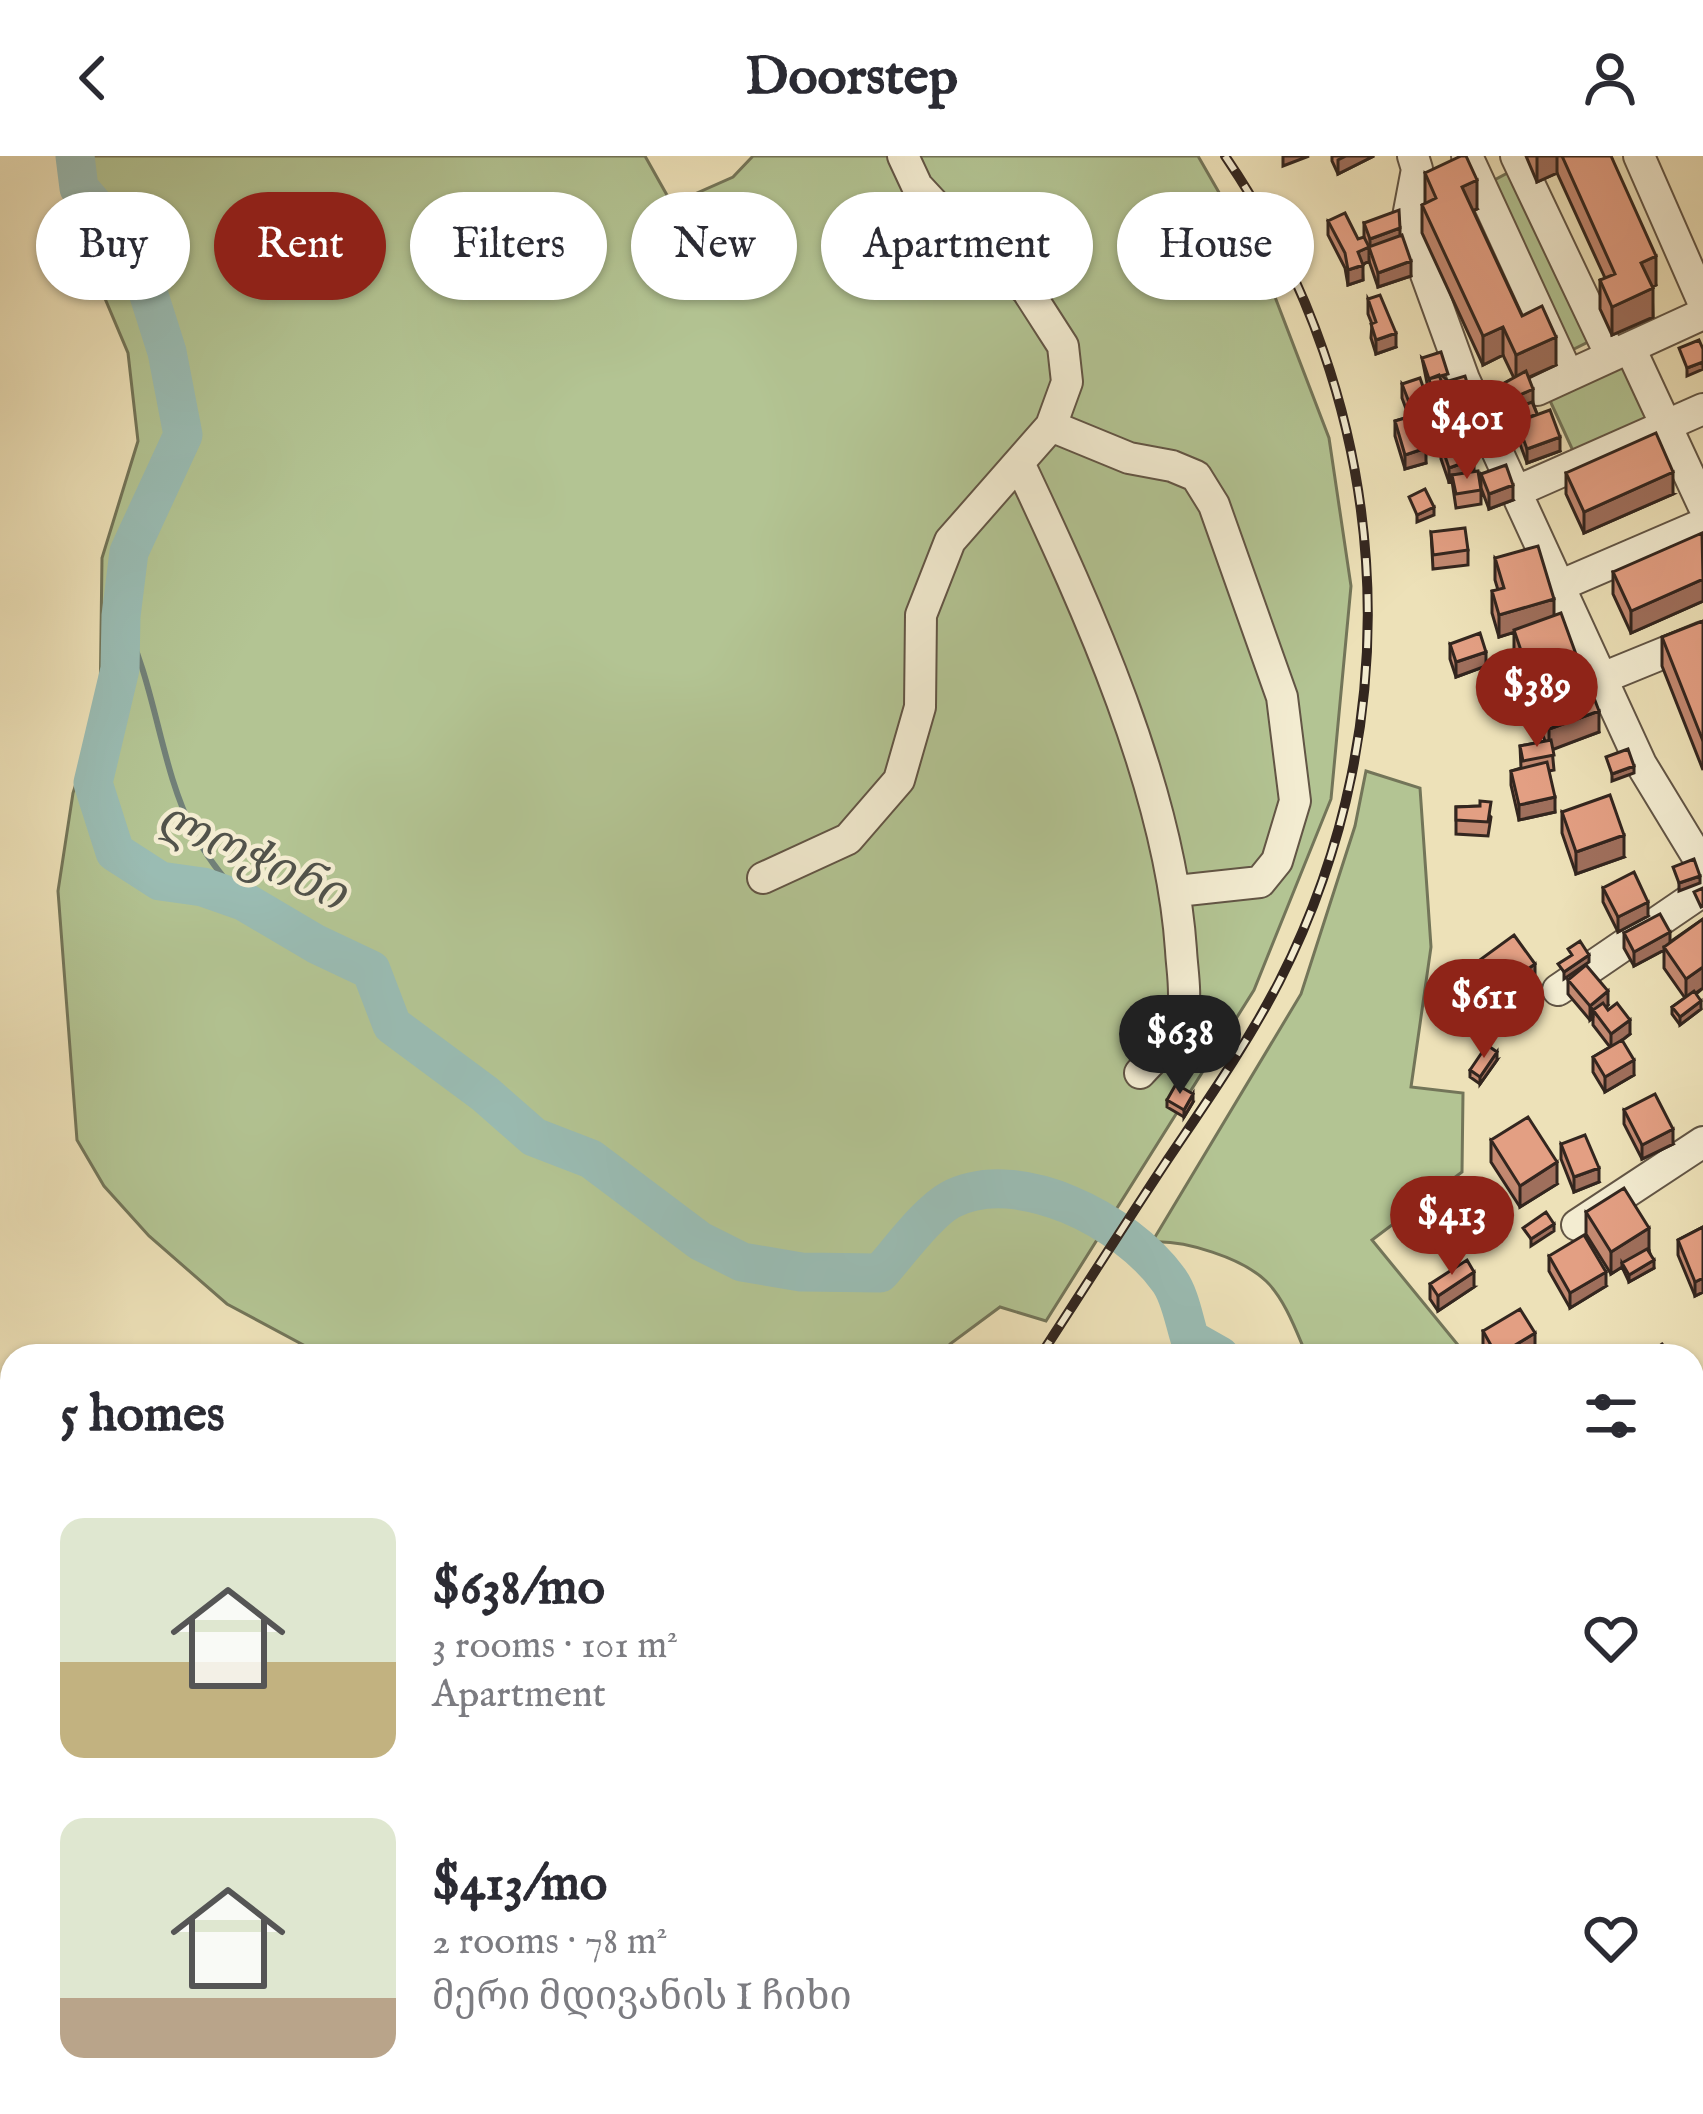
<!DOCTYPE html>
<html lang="en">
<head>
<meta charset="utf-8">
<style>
  body { margin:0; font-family:"IM FELL English","Noto Serif Georgian",serif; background:#f7f7f7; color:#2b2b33; height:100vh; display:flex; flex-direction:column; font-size:45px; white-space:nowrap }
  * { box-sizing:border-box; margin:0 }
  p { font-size:39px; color:#7c7c81 }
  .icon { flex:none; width:66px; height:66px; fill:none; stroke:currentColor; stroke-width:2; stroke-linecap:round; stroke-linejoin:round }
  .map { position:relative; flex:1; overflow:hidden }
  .side { position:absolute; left:0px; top:1188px; width:1704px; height:771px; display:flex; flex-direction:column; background:#fff; border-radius:36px 36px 0 0; box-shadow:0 3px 9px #0004 }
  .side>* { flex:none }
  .banner { position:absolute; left:36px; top:36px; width:1632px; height:108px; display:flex; gap:24px }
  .price { position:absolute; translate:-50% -102px; padding:0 27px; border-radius:42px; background:#8f2418; color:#fff; font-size:39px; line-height:78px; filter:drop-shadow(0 3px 6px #0008) }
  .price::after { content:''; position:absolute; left:50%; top:72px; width:36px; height:27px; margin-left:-18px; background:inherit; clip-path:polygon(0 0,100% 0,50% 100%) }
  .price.on { background:#222; color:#fff }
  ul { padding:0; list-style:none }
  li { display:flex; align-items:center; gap:36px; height:300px; padding:0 60px }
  li span { display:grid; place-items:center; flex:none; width:336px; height:240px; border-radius:24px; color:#555 }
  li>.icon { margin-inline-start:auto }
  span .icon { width:144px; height:144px; fill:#fffc; stroke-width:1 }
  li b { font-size:51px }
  h2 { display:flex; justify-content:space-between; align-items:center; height:144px; padding:0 60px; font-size:51px }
  .tag { padding:0 42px; border-radius:54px; background:#fff; box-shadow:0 3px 9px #0004; font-size:42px; line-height:108px }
  .tag.on { background:#8f2418; color:#fff }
  header { display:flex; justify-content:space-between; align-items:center; height:156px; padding:0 60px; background:#fff; font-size:54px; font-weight:700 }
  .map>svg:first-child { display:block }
  .green { fill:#b3c493; stroke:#737559; stroke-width:3 }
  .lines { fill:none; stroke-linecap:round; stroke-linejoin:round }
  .stream { stroke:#718078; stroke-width:6 }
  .river { stroke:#9abcb3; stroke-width:39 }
  .minor-casing { stroke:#625545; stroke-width:34 }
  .minor { stroke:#f3ecd1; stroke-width:30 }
  .rail-casing { stroke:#33261f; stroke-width:10 }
  .rail { stroke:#f3ecd1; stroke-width:6; stroke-dasharray:18; stroke-linecap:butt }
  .wall { fill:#c38971; stroke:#33261f; stroke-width:3 }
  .shaded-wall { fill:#9f6f5c; stroke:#33261f; stroke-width:3 }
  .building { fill:#e39f83; stroke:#33261f; stroke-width:3 }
  .labels { text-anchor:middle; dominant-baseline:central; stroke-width:9; stroke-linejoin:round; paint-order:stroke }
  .water-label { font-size:48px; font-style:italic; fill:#52534b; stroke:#f3ecd1 }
</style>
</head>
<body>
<header><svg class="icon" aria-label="back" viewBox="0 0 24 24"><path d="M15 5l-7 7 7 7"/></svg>Doorstep<svg class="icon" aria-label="person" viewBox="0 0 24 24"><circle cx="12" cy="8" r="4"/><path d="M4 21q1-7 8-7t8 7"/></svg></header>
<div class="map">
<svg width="1703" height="1958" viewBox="0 0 1703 1958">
  <rect width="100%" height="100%" fill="#ede1b8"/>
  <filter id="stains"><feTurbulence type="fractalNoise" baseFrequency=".00167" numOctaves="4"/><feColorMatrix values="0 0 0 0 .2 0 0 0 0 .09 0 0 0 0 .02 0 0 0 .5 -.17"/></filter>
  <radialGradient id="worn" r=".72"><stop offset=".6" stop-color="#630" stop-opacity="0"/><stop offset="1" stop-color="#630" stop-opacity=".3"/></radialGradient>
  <path class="green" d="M 60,0 L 645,0 L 672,48 L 733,21 L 753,0 L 1198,0 L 1267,120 L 1329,282 L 1351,430 L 1331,643 L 1254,834 L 1046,1165 L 1000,1151 L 950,1188 L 941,1200 L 324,1200 L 227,1148 L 149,1080 L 104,1030 L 77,984 L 58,735 L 73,637 L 100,552 L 102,402 L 138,285 L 128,197 L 87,100 Z
    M 1515,13 L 1598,181 L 1570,195 L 1487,28 Z
    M 1620,204 L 1649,264 L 1574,297 L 1546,236 Z
    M 1366,615 L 1420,632 L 1431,791 L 1411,931 L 1463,937 L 1462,1016 L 1372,1084 L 1467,1200 L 1307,1200 C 1297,1177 1285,1143 1266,1125 C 1242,1102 1185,1084 1152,1086 L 1301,838 L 1355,670 Z
    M 1692,1861 L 1703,1876 L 1703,1941 L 1677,1958 L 1535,1958 L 1557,1947 L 1692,1947 Z"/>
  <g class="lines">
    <path class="stream" d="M 121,460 C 156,527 159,608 193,675 C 206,701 225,723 243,745"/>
    <path class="river" d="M 75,0 L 79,32 L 116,75 L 147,133 L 167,196 L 183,279 L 129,396 L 121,460 L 120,513 L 93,627 L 115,696 L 160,725 L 203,731 L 243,745 L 316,788 L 371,814 L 392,869 L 485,938 L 534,981 L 591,1003 L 700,1085 L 742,1106 L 801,1116 L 880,1117 C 898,1097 928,1056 950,1044 C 1018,1008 1127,1066 1168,1123 C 1180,1138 1184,1165 1190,1183 L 1220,1200
      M 1210,1947 L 1211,1958"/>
    <g class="minor-casing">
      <path id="minor" d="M 1413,0 L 1417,13 L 1407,66 L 1464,223 L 1641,608 L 1703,710
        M 1467,0 L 1568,219
        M 1516,0 L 1611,200
        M 1639,0 L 1703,146
        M 1630,192 L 1703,349
        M 1537,234 L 1703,158
        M 1051,270 L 1129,302 L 1172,310 L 1196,320 L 1214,349 L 1282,541 L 1295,645 L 1277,705 L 1260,726 L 1177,735
        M 1019,307 C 1088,453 1170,633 1181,794 C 1182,814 1187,839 1182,858 C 1176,883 1157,898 1140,917
        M 1515,336 L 1703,253
        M 1559,430 L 1703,368
        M 1600,523 L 1703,481
        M 763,722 L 848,683 L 899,624 L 920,551 L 921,459 L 950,385 L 1051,270 L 1067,226 L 1063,190 L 1027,134 L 967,84 L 917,30 L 903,0
        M 1558,834 L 1703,735
        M 1577,1069 L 1703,986
        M 1692,1441 L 1703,1454
        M 1692,1667 L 1703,1664
        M 1692,1822 L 1703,1846
        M 0,1838 L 12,1840
        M 805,1958 L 806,1947
        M 1071,1958 L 1074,1947"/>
    </g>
    <use href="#minor" class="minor"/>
    <g class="rail-casing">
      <path id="rail" d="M 1040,1200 C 1083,1134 1125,1068 1168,1003 C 1207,945 1247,888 1279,826 C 1415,559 1393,246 1225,0
        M 0,1696 L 12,1699"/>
    </g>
    <use href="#rail" class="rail"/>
  </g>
  <path class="wall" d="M 1332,0 L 1374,0 L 1338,18 L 1332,5 Z
    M 1526,0 L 1611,0 L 1656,129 L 1652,131 L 1653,161 L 1612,179 L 1600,153 L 1600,124 L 1605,122 L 1557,17 L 1537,26 Z
    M 1425,17 L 1477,53 L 1473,55 L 1522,160 L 1556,209 L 1529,222 L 1533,247 L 1537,258 L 1560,295 L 1527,307 L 1517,280 L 1514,256 L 1508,258 L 1514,279 L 1503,283 L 1488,250 L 1488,236 L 1514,222 L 1503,199 L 1483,209 L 1422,77 L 1422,49 L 1425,47 Z
    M 1328,65 L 1358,83 L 1364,82 L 1364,67 L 1400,80 L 1411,120 L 1378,131 L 1369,105 L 1362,109 L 1363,124 L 1348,129 L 1345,112 L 1328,79 Z
    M 1368,143 L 1396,191 L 1376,198 L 1371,182 L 1372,168 L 1368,158 Z
    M 1422,202 L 1448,225 L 1469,247 L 1449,253 L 1449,260 L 1437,264 L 1429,237 Z
    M 1402,228 L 1429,262 L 1417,267 L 1426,307 L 1405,313 L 1395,280 L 1395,265 L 1409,261 L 1402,242 Z
    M 1441,288 L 1474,315 L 1481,334 L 1481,348 L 1456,352 L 1452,325 L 1449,326 L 1441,303 Z
    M 1566,317 L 1673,338 L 1584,377 L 1566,338 Z
    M 1481,318 L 1513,344 L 1489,353 L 1481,332 Z
    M 1431,376 L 1468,394 L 1468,409 L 1433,413 Z
    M 1495,402 L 1554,460 L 1599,576 L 1552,593 L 1554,614 L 1549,615 L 1555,656 L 1519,664 L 1511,629 L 1511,615 L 1521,612 L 1520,590 L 1545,585 L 1533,553 L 1533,538 L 1529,539 L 1514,495 L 1514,476 L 1499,481 L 1492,457 L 1492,435 L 1498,434 L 1495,424 Z
    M 1613,416 L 1703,445 L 1631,477 L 1613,438 Z
    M 1703,465 L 1703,614 L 1662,510 L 1662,481 Z
    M 1450,488 L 1486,510 L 1456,521 L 1450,503 Z
    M 1480,650 L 1491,661 L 1488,680 L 1456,678 L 1456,651 Z
    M 1562,656 L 1624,701 L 1576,718 L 1562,677 Z
    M 1603,732 L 1648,760 L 1618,776 L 1603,746 Z
    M 1703,763 L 1703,832 L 1696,838 L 1701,853 L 1680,869 L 1672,858 L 1672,851 L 1685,842 L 1664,812 L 1664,794 L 1634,810 L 1624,792 L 1624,777 L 1670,786 Z
    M 1477,806 L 1535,822 L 1512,838 L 1512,846 L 1501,855 L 1477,820 Z
    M 1568,824 L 1608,849 L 1606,851 L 1630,878 L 1622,884 L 1634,919 L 1605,936 L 1593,916 L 1593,901 L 1610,891 L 1593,869 L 1593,861 L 1590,864 L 1568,838 Z
    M 1497,904 L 1480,928 L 1470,921 L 1470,914 Z
    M 1167,944 L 1193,946 L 1184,961 L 1167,951 Z
    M 1624,954 L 1673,988 L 1642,1003 L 1624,968 Z
    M 1491,984 L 1557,1028 L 1520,1051 L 1491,1006 Z
    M 1561,988 L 1599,1026 L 1574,1036 L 1561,1003 Z
    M 1586,1056 L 1649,1094 L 1654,1112 L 1629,1126 L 1622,1111 L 1611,1118 L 1586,1078 Z
    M 1703,1071 L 1703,1136 L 1695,1140 L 1678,1099 L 1678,1084 Z
    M 1549,1100 L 1606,1130 L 1570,1152 L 1549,1115 Z
    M 1430,1128 L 1474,1131 L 1438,1155 L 1430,1143 Z
    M 1483,1175 L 1535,1192 L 1522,1200 L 1489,1200 L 1483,1190 Z"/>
  <path class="shaded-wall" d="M 1283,0 L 1309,0 L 1283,10 Z
    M 1346,0 L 1374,0 L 1338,18 L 1338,4 Z
    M 1537,0 L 1557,0 L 1557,17 L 1537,26 Z
    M 1477,24 L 1477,53 L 1462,59 L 1462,31 Z
    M 1400,72 L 1400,86 L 1370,98 L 1370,83 Z
    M 1369,91 L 1369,105 L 1358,111 L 1358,96 Z
    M 1656,100 L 1656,129 L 1641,136 L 1641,107 Z
    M 1411,105 L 1411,120 L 1378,131 L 1378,117 Z
    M 1363,109 L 1363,124 L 1348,129 L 1348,114 Z
    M 1653,132 L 1653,161 L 1612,179 L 1612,151 Z
    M 1503,171 L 1503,199 L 1483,209 L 1483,180 Z
    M 1396,177 L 1396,191 L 1376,198 L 1376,184 Z
    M 1556,181 L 1556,209 L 1516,227 L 1516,199 Z
    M 1703,206 L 1703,213 L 1687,220 L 1687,212 Z
    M 1469,233 L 1469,247 L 1449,253 L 1449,260 L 1437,264 L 1437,249 L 1447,239 Z
    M 1533,233 L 1533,247 L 1497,263 L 1495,250 Z
    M 1429,248 L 1429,262 L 1412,269 L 1412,254 Z
    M 1514,272 L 1514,279 L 1503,283 L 1503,276 Z
    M 1560,281 L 1560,295 L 1527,307 L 1527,293 Z
    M 1426,292 L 1426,307 L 1405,313 L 1405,299 Z
    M 1474,303 L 1474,318 L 1452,319 L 1452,325 L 1449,326 L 1449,312 Z
    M 1673,316 L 1673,338 L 1584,377 L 1584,356 Z
    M 1513,329 L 1513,344 L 1489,353 L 1489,338 Z
    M 1434,351 L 1434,359 L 1417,366 L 1417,359 Z
    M 1703,423 L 1703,445 L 1631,477 L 1631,455 Z
    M 1554,443 L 1554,464 L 1499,481 L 1499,459 Z
    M 1486,496 L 1486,510 L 1456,521 L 1456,506 Z
    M 1577,501 L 1577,523 L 1533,532 L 1533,538 L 1529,539 L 1529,518 Z
    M 1599,555 L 1599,576 L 1549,595 L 1549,573 Z
    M 1634,610 L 1634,617 L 1612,625 L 1612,618 Z
    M 1555,641 L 1555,656 L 1519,664 L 1519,649 Z
    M 1624,679 L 1624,701 L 1576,718 L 1576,696 Z
    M 1700,720 L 1700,727 L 1679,735 L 1679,727 Z
    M 1648,746 L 1648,760 L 1618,776 L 1618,761 Z
    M 1670,776 L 1670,791 L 1664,791 L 1664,794 L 1634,810 L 1634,796 Z
    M 1589,799 L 1589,806 L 1564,823 L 1564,816 Z
    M 1535,808 L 1535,822 L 1512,838 L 1512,846 L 1501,855 L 1501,840 L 1509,826 Z
    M 1703,811 L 1703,832 L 1686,844 L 1686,823 Z
    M 1608,835 L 1608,849 L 1597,859 L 1593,854 L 1593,861 L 1590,864 L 1590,850 Z
    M 1701,845 L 1701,853 L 1680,869 L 1680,861 Z
    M 1630,864 L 1630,878 L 1611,893 L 1611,878 Z
    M 1497,896 L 1497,904 L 1480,928 L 1480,921 Z
    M 1634,904 L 1634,919 L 1605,936 L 1605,921 Z
    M 1193,938 L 1193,946 L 1184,961 L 1184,954 Z
    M 1673,973 L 1673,988 L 1642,1003 L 1642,989 Z
    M 1557,1006 L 1557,1028 L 1520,1051 L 1520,1030 Z
    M 1599,1012 L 1599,1026 L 1574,1036 L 1574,1021 Z
    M 1554,1068 L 1554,1075 L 1531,1090 L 1531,1083 Z
    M 1649,1072 L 1649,1094 L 1624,1110 L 1622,1107 L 1622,1111 L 1611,1118 L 1611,1096 Z
    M 1654,1104 L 1654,1112 L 1629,1126 L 1629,1119 Z
    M 1474,1116 L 1474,1131 L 1438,1155 L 1438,1140 Z
    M 1606,1116 L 1606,1130 L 1570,1152 L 1570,1137 Z
    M 1703,1122 L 1703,1136 L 1695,1140 L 1695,1126 Z
    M 1535,1177 L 1535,1192 L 1522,1200 L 1498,1200 Z"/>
  <path class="building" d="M 1461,0 L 1466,0 L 1477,24 L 1462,31 L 1522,160 L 1542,150 L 1556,181 L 1516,199 L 1503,171 L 1483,180 L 1422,49 L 1436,42 L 1425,17 Z
    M 1562,0 L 1611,0 L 1656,100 L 1641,107 L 1653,132 L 1612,151 L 1600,124 L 1615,118 Z
    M 1399,54 L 1400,72 L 1370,83 L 1364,67 Z
    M 1345,57 L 1358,83 L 1364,81 L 1369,91 L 1402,79 L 1411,105 L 1378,117 L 1369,91 L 1358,96 L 1363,109 L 1348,114 L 1345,97 L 1328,65 Z
    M 1380,139 L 1396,177 L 1376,184 L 1371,168 L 1376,166 L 1368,143 Z
    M 1699,184 L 1703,193 L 1703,206 L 1687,212 L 1679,192 Z
    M 1441,196 L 1448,218 L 1429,223 L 1422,202 Z
    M 1526,215 L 1533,233 L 1495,250 L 1488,236 Z
    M 1439,219 L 1442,227 L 1465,220 L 1469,233 L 1447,239 L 1449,245 L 1437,249 L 1429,223 Z
    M 1420,222 L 1429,248 L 1412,254 L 1402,228 Z
    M 1532,246 L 1537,258 L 1519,265 L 1514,253 Z
    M 1505,252 L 1514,272 L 1503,276 L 1495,257 Z
    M 1550,254 L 1560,281 L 1527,293 L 1517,266 Z
    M 1415,259 L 1426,292 L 1405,299 L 1395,265 Z
    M 1656,277 L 1673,316 L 1584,356 L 1566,317 Z
    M 1465,280 L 1474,303 L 1449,312 L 1441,288 Z
    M 1506,309 L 1513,329 L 1489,338 L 1481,318 Z
    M 1478,315 L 1481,334 L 1456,338 L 1452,319 Z
    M 1425,333 L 1434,351 L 1417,359 L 1409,341 Z
    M 1465,372 L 1468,394 L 1433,399 L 1431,376 Z
    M 1702,377 L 1703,423 L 1631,455 L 1613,416 Z
    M 1538,390 L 1554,443 L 1499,459 L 1492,435 L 1504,432 L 1495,402 Z
    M 1561,457 L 1577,501 L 1529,518 L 1514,474 Z
    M 1703,465 L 1703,585 L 1662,481 Z
    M 1480,477 L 1486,496 L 1456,506 L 1450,488 Z
    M 1583,513 L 1599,555 L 1549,573 L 1533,532 Z
    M 1551,584 L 1554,599 L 1523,605 L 1520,590 Z
    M 1628,593 L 1634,610 L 1612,618 L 1606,601 Z
    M 1547,606 L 1555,641 L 1519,649 L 1511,615 Z
    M 1610,639 L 1624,679 L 1576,696 L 1562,656 Z
    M 1480,645 L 1491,646 L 1488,666 L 1456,664 L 1456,651 L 1480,650 Z
    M 1694,703 L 1700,720 L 1679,727 L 1673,711 Z
    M 1634,716 L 1648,746 L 1618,761 L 1603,732 Z
    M 1703,732 L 1703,750 L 1701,751 L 1694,736 Z
    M 1660,758 L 1670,776 L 1634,796 L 1624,777 Z
    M 1703,763 L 1703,811 L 1686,823 L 1664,791 Z
    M 1514,779 L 1535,808 L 1509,826 L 1512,832 L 1501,840 L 1477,806 Z
    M 1580,785 L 1589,799 L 1564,816 L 1558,808 L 1572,799 L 1568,793 Z
    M 1586,809 L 1608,835 L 1590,850 L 1568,824 Z
    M 1694,835 L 1701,845 L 1680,861 L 1672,851 Z
    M 1603,847 L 1608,854 L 1617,847 L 1630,864 L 1611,878 L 1593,854 Z
    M 1622,884 L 1634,904 L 1605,921 L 1593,901 Z
    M 1487,889 L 1497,896 L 1480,921 L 1470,914 Z
    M 1176,928 L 1193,938 L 1184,954 L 1167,944 Z
    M 1655,938 L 1673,973 L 1642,989 L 1624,954 Z
    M 1528,961 L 1557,1006 L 1520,1030 L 1491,984 Z
    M 1585,979 L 1599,1012 L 1574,1021 L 1561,988 Z
    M 1624,1032 L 1649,1072 L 1611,1096 L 1586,1056 Z
    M 1546,1056 L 1554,1068 L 1531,1083 L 1523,1072 Z
    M 1703,1071 L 1703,1122 L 1695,1126 L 1678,1084 Z
    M 1584,1079 L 1606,1116 L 1570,1137 L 1549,1100 Z
    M 1647,1093 L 1654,1104 L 1629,1119 L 1622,1107 Z
    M 1467,1104 L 1474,1116 L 1438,1140 L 1430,1128 Z
    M 1520,1153 L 1535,1177 L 1497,1200 L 1483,1175 Z
    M 1662,1188 L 1671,1200 L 1646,1200 Z"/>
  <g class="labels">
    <g class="water-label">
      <text transform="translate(251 702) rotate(24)">ლოჭინი</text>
    </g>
  </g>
  <rect width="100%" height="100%" filter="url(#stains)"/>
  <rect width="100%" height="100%" fill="url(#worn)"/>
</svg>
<b class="price" style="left:1467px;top:326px">$401</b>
<b class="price" style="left:1537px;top:594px">$389</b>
<b class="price" style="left:1484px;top:905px">$611</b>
<b class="price on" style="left:1180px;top:941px">$638</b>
<b class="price" style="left:1452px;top:1122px">$413</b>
<div class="banner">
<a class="tag">Buy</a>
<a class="tag on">Rent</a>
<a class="tag">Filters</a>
<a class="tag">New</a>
<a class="tag">Apartment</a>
<a class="tag">House</a>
</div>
<section class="side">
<h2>5 homes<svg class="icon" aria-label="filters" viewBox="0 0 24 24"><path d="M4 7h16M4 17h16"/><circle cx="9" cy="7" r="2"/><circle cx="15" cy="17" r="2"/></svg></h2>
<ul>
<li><span style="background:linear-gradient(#dfe7d0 60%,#c2b280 0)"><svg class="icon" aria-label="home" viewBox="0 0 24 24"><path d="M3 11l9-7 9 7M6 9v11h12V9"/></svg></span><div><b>$638/mo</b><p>3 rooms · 101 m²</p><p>Apartment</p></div><svg class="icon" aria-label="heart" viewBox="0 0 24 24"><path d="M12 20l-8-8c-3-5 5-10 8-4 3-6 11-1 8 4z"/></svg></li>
<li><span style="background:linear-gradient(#dfe7d0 75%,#b9a48a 0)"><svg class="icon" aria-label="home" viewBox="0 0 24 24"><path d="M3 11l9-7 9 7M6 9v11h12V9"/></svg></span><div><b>$413/mo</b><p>2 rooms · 78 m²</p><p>მერი მდივანის I ჩიხი</p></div><svg class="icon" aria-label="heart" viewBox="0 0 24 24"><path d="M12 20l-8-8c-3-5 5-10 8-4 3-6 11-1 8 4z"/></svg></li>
</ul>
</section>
</div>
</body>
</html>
